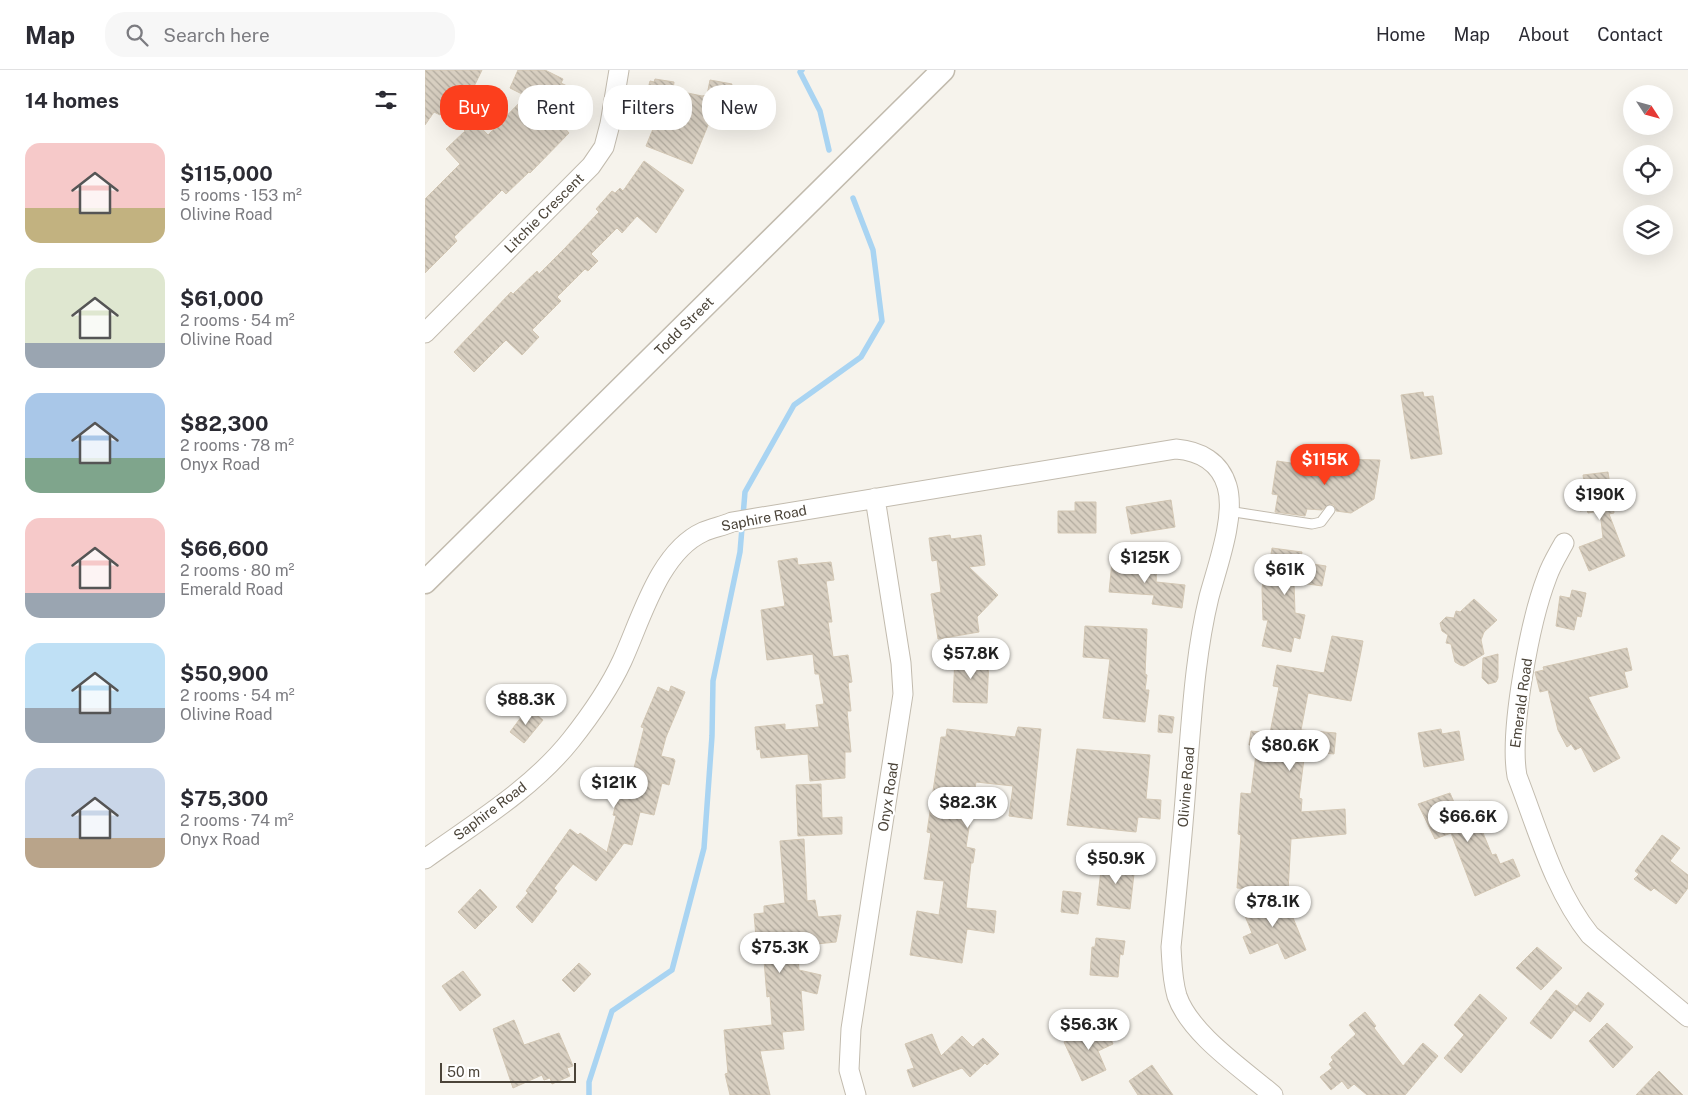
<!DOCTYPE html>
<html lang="en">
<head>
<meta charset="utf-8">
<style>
  body { margin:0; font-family:"Public Sans",sans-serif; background:#f7f7f7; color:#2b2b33; height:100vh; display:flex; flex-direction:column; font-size:19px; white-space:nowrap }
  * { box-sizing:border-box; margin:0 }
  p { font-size:16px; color:#7c7c81 }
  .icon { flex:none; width:28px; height:28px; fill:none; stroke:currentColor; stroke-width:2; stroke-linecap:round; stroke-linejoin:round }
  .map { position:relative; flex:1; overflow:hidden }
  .drawer { display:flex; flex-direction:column; background:#fff; width:425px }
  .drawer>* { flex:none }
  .hud { position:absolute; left:15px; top:15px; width:475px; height:45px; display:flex; gap:10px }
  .needle { width:32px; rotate:126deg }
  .fabs { position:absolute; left:1198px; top:15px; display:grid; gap:10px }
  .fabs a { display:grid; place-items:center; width:50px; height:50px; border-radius:50%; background:#fff; box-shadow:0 5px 20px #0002; font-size:25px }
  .scale { position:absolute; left:15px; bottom:12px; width:136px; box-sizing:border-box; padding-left:5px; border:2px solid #4b4439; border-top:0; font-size:14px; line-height:18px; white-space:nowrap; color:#4b4439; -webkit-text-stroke:4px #fff; paint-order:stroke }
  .price { position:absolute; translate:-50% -42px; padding:0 11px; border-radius:18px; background:#fff; color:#222; font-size:16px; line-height:32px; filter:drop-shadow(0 1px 2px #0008) }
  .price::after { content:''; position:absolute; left:50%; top:30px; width:15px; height:11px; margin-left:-8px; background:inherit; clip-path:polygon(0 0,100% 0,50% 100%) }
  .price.current { background:#fc3f1d; color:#fff }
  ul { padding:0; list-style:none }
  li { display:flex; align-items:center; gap:15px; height:125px; padding:0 25px }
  li span { display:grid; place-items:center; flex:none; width:140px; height:100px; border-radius:15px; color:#555 }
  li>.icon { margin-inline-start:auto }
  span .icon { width:60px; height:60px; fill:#fffc; stroke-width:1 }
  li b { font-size:21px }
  h2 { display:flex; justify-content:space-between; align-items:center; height:60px; padding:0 25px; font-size:21px }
  .chip { padding:0 18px; border-radius:20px; background:#fff; box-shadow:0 5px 20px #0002; font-size:18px; line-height:45px }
  .chip.current { background:#fc3f1d; color:#fff }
  header { display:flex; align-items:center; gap:30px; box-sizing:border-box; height:70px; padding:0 25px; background:#fff; border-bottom:1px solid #e1e1e2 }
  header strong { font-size:24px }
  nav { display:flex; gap:28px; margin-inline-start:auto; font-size:18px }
  .search { width:350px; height:45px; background:#f7f7f7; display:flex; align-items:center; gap:12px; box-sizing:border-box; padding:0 18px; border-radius:20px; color:#7c7c81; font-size:19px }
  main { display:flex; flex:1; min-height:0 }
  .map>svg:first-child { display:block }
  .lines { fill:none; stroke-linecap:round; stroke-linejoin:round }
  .stream { stroke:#a9d4f2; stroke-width:5.5 }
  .building { fill:url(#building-back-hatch); stroke:#d3c7b4 }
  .service-casing { stroke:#c2bbae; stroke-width:11 }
  .minor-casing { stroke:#c2bbae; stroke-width:21 }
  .tertiary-casing { stroke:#c2bbae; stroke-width:25 }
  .service { stroke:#fff; stroke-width:9 }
  .minor { stroke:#fff; stroke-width:19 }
  .tertiary { stroke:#fff; stroke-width:22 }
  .labels { text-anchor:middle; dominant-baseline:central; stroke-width:4.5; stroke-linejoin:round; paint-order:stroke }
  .street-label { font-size:14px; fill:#4b4439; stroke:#fff }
</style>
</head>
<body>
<header>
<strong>Map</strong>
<div class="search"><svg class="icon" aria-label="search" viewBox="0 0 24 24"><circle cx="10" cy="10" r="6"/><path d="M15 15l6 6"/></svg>Search here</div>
<nav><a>Home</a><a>Map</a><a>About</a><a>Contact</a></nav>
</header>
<main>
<section class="drawer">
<h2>14 homes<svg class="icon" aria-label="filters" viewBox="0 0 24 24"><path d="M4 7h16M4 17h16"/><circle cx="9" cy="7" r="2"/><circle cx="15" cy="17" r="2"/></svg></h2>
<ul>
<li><span style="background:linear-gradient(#f6c9c9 65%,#c2b280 0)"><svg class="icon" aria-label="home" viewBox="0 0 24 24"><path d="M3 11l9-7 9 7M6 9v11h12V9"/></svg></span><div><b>$115,000</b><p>5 rooms · 153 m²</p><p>Olivine Road</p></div></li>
<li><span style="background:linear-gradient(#dfe7d0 75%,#9aa5b1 0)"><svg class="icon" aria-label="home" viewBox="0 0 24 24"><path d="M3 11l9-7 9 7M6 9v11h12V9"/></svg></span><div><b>$61,000</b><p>2 rooms · 54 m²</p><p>Olivine Road</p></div></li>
<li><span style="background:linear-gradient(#a9c7e8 65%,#7fa58c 0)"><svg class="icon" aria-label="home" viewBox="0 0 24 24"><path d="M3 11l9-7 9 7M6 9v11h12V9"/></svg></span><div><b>$82,300</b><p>2 rooms · 78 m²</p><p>Onyx Road</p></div></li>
<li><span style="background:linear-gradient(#f6c9c9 75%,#9aa5b1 0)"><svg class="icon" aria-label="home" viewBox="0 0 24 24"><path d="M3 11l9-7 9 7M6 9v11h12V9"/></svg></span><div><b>$66,600</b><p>2 rooms · 80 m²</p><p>Emerald Road</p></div></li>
<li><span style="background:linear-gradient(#bfe0f5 65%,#9aa5b1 0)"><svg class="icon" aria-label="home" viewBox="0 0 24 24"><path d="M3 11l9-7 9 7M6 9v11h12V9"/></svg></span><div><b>$50,900</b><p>2 rooms · 54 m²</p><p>Olivine Road</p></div></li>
<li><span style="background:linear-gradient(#c9d6e8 70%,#b9a48a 0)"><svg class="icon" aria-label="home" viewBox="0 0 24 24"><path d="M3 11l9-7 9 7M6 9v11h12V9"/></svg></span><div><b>$75,300</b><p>2 rooms · 74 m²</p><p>Onyx Road</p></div></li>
</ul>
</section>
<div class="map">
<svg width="1263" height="1025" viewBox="0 0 1263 1025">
  <defs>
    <pattern id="building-back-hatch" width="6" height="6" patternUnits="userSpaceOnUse" patternTransform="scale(1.25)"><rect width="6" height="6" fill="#d8cfc1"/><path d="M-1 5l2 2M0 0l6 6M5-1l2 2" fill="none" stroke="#b1aa9e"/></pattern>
  </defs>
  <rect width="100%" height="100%" fill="#f6f3ec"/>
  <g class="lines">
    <path class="stream" d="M 377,0 L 375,2 L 395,41 L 404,80
      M 164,1025 L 164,1012 L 187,941 L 247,900 L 279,778 L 287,666 L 288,611 L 315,482 L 320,422 L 369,335 L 436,287 L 457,251 L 448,180 L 428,128"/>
  </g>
  <path class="building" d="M 0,0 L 57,0 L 38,39 L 63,65 L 101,26 L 85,18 L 93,0 L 120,0 L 138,9 L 136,13 L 154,22 L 138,56 L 144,63 L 105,103 L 104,102 L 81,124 L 77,120 L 29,167 L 32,171 L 0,203 L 0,129 L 35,94 L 21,79 L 40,61 L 19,40 L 15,45 L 9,42 L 0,55 Z
    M 230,9 L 249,12 L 248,20 L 277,26 L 282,25 L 285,10 L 307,14 L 299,51 L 286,48 L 267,94 L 221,76 L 237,37 L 225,35 L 226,27 L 221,26 L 225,11 L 229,12 Z
    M 219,91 L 259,120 L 231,163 L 212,146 L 197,163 L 192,158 L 166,184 L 173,191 L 163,201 L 160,199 L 132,227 L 136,231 L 107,260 L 114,267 L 97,285 L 81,270 L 49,302 L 29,282 L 86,222 L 88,224 L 112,201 L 114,204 L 140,178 L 174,142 L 171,139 L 187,121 L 190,123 L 195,118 L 198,121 Z
    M 998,322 L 999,327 L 1008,326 L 1017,384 L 986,389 L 976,325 Z
    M 908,389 L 955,390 L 949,429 L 926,443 L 911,441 L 909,435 L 905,434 L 897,440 L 882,439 L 880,446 L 850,442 L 853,425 L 847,424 L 852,391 L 907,399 Z
    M 1183,402 L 1189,443 L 1184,444 L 1200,486 L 1164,501 L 1154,477 L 1178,468 L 1175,441 L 1163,443 L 1162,440 L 1155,441 L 1152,420 L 1160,419 L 1158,405 Z
    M 746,430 L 750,457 L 706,464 L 701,437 Z
    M 650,432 L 671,432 L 671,463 L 633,463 L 633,441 L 650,441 Z
    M 525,465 L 526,469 L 556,465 L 560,495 L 544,497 L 573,525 L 552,547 L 554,562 L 513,569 L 506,524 L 516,522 L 512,490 L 507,491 L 504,468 Z
    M 847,478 L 877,482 L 875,492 L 901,496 L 897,516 L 869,512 L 870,543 L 880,545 L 875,569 L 869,567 L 866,582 L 837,576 L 843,550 L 838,550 L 837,519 L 841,491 L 845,491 Z
    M 372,488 L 373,495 L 406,492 L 409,510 L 401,511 L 407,552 L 403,552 L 408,587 L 423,585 L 427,612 L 423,613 L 426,641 L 422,641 L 426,682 L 420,682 L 420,708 L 385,711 L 383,684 L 336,688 L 335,679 L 332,680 L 330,657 L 360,654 L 360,660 L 394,657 L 391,635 L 399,634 L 394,604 L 390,604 L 388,584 L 342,590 L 336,540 L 360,536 L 353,491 Z
    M 687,492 L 732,496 L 731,512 L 760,515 L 757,538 L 727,534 L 729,525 L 684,522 Z
    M 1147,520 L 1161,523 L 1156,547 L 1152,546 L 1149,560 L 1131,556 L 1135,526 L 1145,528 Z
    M 1049,529 L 1072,550 L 1059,562 L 1056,570 L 1059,584 L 1039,596 L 1035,595 L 1030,592 L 1026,574 L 1021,573 L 1023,565 L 1017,561 L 1015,553 L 1021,547 L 1029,548 L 1031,541 L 1035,542 Z
    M 660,556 L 722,559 L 720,604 L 722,605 L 720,620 L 724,620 L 720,652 L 678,648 L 685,589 L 658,587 Z
    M 907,566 L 938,571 L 933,597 L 926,631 L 883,623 L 876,660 L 911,663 L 909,684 L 880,681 L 874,728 L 877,729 L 876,742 L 920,739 L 921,764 L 866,769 L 863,821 L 812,818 L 816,765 L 813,764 L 816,723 L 826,724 L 832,676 L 824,675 L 826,661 L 845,663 L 854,617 L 848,616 L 852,595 L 899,603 Z
    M 1202,578 L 1207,600 L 1199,602 L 1203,617 L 1163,627 L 1195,688 L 1169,702 L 1156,677 L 1150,680 L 1146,674 L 1142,677 L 1133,660 L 1123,620 L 1115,622 L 1110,602 L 1119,600 L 1118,597 Z
    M 1073,584 L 1073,608 L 1071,612 L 1063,614 L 1057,608 L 1058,588 Z
    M 530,586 L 564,587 L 562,633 L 528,632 Z
    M 246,616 L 260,622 L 241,667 L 236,686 L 249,689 L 250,691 L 244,715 L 237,713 L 229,745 L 215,742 L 207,775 L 199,773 L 171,811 L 148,794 L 129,818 L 132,821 L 107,853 L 91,837 L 103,823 L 101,821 L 145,759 L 153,765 L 155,763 L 182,782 L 191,746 L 188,745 L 193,727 L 195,727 L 198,717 L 204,718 L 219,658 L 216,657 L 233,617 L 244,622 Z
    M 103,638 L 118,650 L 99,673 L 85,662 Z
    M 734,645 L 749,647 L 747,663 L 733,662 Z
    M 593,657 L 616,659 L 607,749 L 584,746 L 588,716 L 551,712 L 541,777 L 550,779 L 548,793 L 546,793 L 541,838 L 571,841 L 569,863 L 542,859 L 537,893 L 485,885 L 492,841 L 514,845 L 519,811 L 499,809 L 506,763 L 502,762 L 516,667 L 521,667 L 522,659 L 590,667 Z
    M 1016,659 L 1017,664 L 1034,661 L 1039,690 L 999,697 L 993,663 Z
    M 652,679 L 725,685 L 721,729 L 736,730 L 735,749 L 713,747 L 711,762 L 642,755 Z
    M 396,714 L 397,748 L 417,747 L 417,764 L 373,766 L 371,715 Z
    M 1025,723 L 1031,737 L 1045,731 L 1067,785 L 1071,784 L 1075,794 L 1088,789 L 1095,806 L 1050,826 L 1026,763 L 1010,769 L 993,734 Z
    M 1237,765 L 1255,778 L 1245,791 L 1263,805 L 1263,818 L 1251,834 L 1229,818 L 1226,821 L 1209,809 L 1214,804 L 1210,801 Z
    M 379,769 L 382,831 L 390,830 L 393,847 L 416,845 L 411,872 L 372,876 L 374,900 L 396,905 L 392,924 L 376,920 L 379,960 L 357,962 L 359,979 L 335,981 L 345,1025 L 305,1025 L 300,1004 L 303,1003 L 299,960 L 347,955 L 345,926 L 342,927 L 337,866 L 331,867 L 329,844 L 339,843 L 339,836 L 360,833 L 355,771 Z
    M 677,791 L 710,795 L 705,839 L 672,835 Z
    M 55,819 L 72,837 L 50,859 L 33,842 Z
    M 638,821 L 656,823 L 653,844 L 636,842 Z
    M 863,823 L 862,833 L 881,880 L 860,889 L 853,873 L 825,884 L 818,867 L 827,863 L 818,841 Z
    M 671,868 L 700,871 L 698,885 L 695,884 L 693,907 L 665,905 L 667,877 L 670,877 Z
    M 1112,877 L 1137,898 L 1116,920 L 1091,898 Z
    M 154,893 L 166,904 L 149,922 L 137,910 Z
    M 38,901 L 56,925 L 35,941 L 17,916 Z
    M 1131,920 L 1152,936 L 1126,969 L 1105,953 Z
    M 1163,922 L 1179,934 L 1165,952 L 1149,940 Z
    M 1055,924 L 1082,948 L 1036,1003 L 1019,988 L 1039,965 L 1029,955 Z
    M 940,942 L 951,956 L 949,958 L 978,996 L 998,973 L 1013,986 L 980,1025 L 942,1025 L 929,1014 L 923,1019 L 917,1011 L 906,1020 L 895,1007 L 907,998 L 904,994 L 908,990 L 906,987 L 931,964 L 924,955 Z
    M 89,950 L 99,975 L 134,963 L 148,996 L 142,998 L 145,1006 L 127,1014 L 125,1008 L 119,1010 L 117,1005 L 88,1018 L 68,959 Z
    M 679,953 L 688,974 L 673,981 L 681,1000 L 657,1011 L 639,972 Z
    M 1182,953 L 1208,977 L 1188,998 L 1164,971 Z
    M 507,964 L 516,986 L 537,966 L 548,977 L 558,968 L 574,984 L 562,995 L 560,993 L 545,1007 L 537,998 L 488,1017 L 482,1000 L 489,998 L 480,974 Z
    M 727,995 L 748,1025 L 713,1025 L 704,1011 Z
    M 1234,1001 L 1258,1025 L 1211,1025 Z"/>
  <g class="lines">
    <g class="service-casing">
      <path id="service" d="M 803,441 L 887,454 L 896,452 L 905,440"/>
    </g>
    <g class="minor-casing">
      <path id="minor" d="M 0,263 L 166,96 L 179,77 L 185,54 L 194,0
        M 1139,473 C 1133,484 1126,495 1122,507 C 1105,551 1084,661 1092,706 C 1113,760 1129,820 1165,865 L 1263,947
        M 0,789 C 50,753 107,719 146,670 C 165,646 184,619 197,591 C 216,550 234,482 278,462 C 287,458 298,456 307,452 L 751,379 C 775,381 795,392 802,416 C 811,446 792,497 784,527 C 770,585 767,644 762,703 C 758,761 752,819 746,877 C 747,894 747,909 752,926 C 765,964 818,999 848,1025
        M 431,1025 L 424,1000 L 426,959 L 478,624 L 476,593 L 450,428"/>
    </g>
    <g class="tertiary-casing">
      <path id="tertiary" d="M 0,512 L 518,0"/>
    </g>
    <use href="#service" class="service"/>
    <use href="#minor" class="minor"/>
    <use href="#tertiary" class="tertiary"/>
  </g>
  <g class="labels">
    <g class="street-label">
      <text transform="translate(119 143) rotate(-45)">Litchie Crescent</text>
      <text transform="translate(259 256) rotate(-45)">Todd Street</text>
      <text transform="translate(339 448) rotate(-11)">Saphire Road</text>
      <text transform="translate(1096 633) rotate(-82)">Emerald Road</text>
      <text transform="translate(761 717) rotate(-85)">Olivine Road</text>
      <text transform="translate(463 727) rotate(-81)">Onyx Road</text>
      <text transform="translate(65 741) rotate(-37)">Saphire Road</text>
    </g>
  </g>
</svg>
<div class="fabs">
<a><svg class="needle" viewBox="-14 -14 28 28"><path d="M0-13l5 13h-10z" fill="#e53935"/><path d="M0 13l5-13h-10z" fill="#7c7c81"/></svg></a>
<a><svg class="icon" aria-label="locate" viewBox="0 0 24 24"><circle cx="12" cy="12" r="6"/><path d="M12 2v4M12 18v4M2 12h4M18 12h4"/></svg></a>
<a><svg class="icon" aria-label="layers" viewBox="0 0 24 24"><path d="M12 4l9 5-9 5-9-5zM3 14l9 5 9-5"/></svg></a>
</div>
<div class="scale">50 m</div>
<b class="price current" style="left:900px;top:416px">$115K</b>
<b class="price" style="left:1175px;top:451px">$190K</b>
<b class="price" style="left:720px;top:514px">$125K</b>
<b class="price" style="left:860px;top:526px">$61K</b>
<b class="price" style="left:546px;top:610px">$57.8K</b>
<b class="price" style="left:101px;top:656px">$88.3K</b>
<b class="price" style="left:865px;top:702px">$80.6K</b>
<b class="price" style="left:189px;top:739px">$121K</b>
<b class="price" style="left:543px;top:759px">$82.3K</b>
<b class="price" style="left:1043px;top:773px">$66.6K</b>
<b class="price" style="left:691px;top:815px">$50.9K</b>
<b class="price" style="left:848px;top:858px">$78.1K</b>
<b class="price" style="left:355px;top:904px">$75.3K</b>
<b class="price" style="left:664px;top:981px">$56.3K</b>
<div class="hud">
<a class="chip current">Buy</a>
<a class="chip">Rent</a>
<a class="chip">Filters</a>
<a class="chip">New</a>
</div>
</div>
</main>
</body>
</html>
